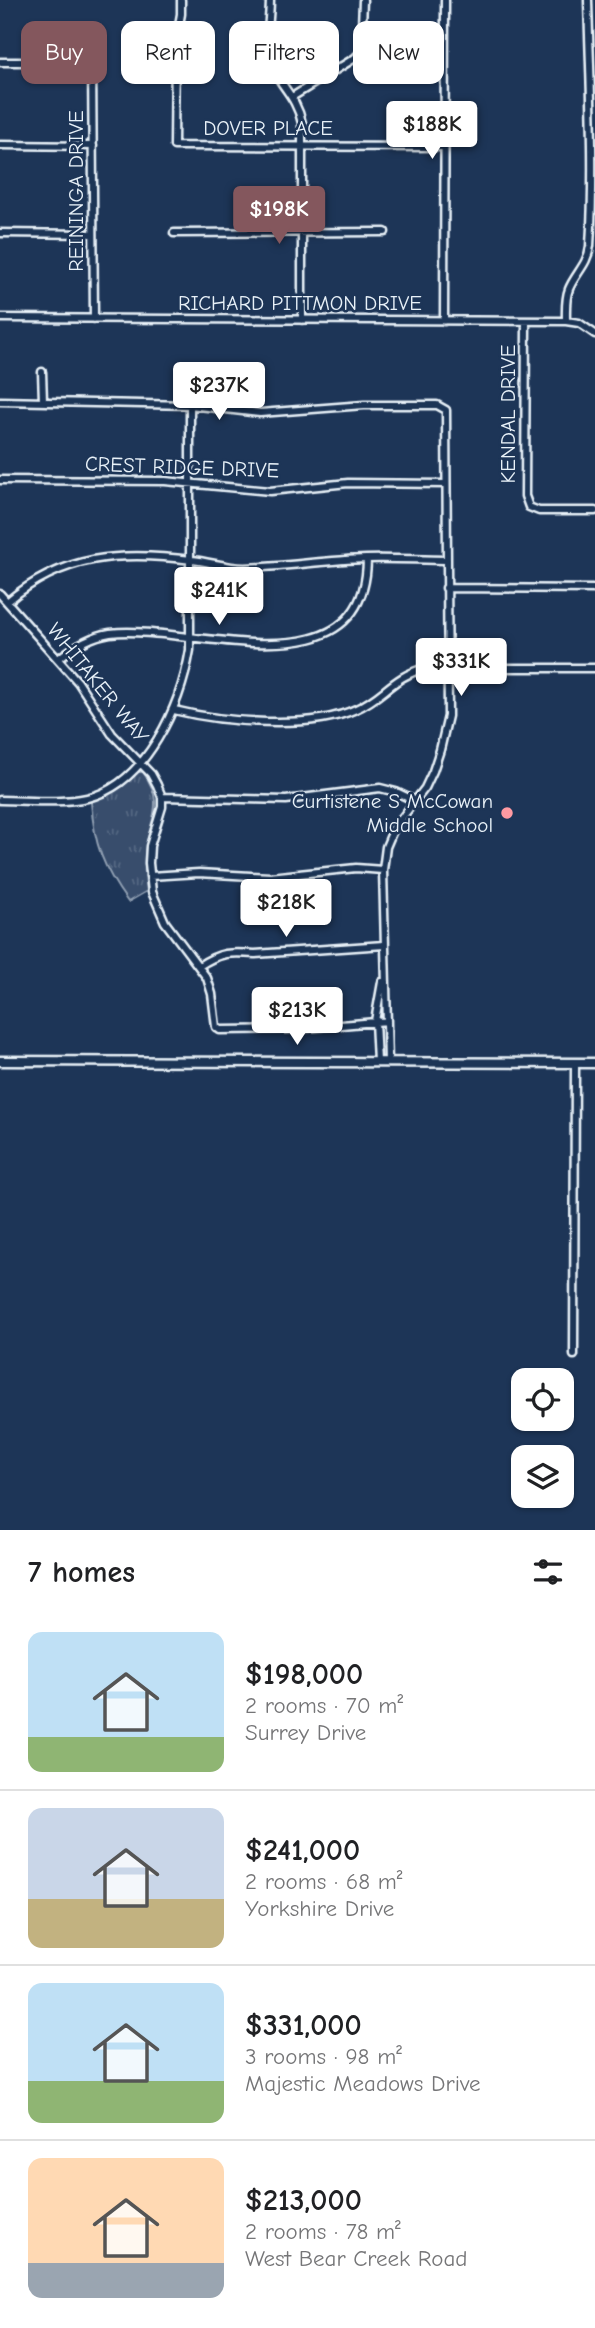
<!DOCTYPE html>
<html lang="en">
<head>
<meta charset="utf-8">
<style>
  body { margin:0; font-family:"Comic Neue",sans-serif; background:#f6f6f6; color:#202124; height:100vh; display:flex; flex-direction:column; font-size:26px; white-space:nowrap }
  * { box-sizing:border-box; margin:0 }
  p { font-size:23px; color:#757577 }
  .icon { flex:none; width:38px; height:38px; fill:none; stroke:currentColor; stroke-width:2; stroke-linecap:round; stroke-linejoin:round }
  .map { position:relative; height:1530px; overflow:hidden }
  .sheet { display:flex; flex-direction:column; background:#fff; flex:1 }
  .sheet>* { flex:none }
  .hud { position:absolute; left:21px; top:21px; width:553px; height:63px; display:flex; gap:14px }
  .fabs { position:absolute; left:511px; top:1368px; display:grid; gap:14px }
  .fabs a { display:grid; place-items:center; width:63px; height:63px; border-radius:14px; background:#fff; box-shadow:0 2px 5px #0004; font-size:35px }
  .price { position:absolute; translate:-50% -60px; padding:0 16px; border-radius:7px; background:#fff; color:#222; font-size:23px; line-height:46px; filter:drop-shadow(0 2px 4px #0008) }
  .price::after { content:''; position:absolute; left:50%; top:42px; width:21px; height:16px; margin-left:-10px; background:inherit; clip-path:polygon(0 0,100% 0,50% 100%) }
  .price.current { background:#84575d; color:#fff }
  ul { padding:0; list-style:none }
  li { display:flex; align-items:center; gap:21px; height:175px; padding:0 28px }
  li+li { border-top:2px solid #e0e0e0 }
  li span { display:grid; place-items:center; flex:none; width:196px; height:140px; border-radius:14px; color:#555 }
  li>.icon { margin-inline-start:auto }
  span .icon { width:84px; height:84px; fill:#fffc; stroke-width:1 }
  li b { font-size:30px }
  h2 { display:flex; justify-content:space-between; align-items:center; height:84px; padding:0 28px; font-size:30px }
  .pill { padding:0 24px; border-radius:14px; background:#fff; box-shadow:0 2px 5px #0004; font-size:24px; line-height:63px }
  .pill.current { background:#84575d; color:#fff }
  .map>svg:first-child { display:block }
  .grass { fill:url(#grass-tufts); stroke:#909fb2; stroke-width:2 }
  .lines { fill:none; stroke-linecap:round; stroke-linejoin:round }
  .minor-casing { stroke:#e8f1f8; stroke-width:11 }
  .major-casing { stroke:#e8f1f8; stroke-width:13 }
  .minor { stroke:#1d3557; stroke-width:6 }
  .major { stroke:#1d3557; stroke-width:8 }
  .poi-dot { fill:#ff9aa2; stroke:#1d3557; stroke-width:2.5 }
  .labels { text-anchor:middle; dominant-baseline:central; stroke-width:5; stroke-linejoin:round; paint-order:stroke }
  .street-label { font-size:21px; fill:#e8f1f8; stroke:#1d3557 }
  .poi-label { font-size:21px; fill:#e8f1f8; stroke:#1d3557; text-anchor:end }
</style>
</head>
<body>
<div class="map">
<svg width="595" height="1530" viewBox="0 0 595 1530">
  <defs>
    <pattern id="grass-tufts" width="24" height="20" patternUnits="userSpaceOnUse" patternTransform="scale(1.75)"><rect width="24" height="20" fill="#374d6c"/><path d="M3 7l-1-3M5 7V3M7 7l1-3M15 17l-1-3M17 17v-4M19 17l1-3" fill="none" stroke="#546782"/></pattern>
  </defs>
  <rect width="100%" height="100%" fill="#1d3557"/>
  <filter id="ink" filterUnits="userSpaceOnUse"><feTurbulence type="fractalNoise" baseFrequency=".0143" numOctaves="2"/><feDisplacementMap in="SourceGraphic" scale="14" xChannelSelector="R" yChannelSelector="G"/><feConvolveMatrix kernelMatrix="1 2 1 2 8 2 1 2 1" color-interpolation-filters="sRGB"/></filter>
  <g filter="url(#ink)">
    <path class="grass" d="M 138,772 L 143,772 C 166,804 150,819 145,852 C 144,865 145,878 147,891 L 128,902 C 103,868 94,844 91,802 L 116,789 Z"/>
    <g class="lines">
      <g class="minor-casing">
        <path id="minor" d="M 181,0 L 181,14 L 175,47 L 174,146 L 445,147
          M 270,0 C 270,20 264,47 272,65 C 280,87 296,95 302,123 L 302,320
          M 0,62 L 92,62 L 94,319
          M 292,97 L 355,58 L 361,52 L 363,0
          M 0,145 L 93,146
          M 0,233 L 93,234
          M 174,233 L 385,232
          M 0,318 L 566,321 L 579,323 L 595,334
          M 444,321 L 445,0
          M 526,321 L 525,496 L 529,507 L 539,511 L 595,511
          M 566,321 C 566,310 565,299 569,289 C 575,274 588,264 590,246 C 595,165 590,81 588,0
          M 42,372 L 43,401
          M 0,401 L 190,405 L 260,413 L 364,405 L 437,405 L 446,410 L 448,716 L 440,750 L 433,771 L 425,788 L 394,828 L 386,847 L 383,870 L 388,1062
          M 0,480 L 165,481 L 270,491 L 348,483 L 446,484
          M 446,588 L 595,589
          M 0,594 L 78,682 L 112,734 L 151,774 L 157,785 L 162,797 L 162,807 L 150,846 L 149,863 L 152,892 L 165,922 L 207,978 L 212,994 L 216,1027 L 220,1030 L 295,1029 L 387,1021
          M 7,602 C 63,554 122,551 192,560 C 210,562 227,568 245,568 C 285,567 326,560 366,559 C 393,558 420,560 446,560
          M 58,659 C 73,647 90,636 110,633 C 189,623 366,695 367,559
          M 174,710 C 222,722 311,730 356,709 C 384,697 392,677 425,668 L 595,668
          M 162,797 L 286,800 L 380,788 L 396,792 L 415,801
          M 0,800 C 28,800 59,804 87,798 C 147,784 181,704 190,650 L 190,405
          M 150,876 L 199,873 L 270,877 L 356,868 L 383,870
          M 199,966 C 220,952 230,952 255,954 L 384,945
          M 377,1062 L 375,1021 L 382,982
          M 574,1355 L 575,1064"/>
      </g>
      <g class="major-casing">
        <path id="major" d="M 0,1061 L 595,1063"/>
      </g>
      <use href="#minor" class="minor"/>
      <use href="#major" class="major"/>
    </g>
  </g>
  <circle class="poi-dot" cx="507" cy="813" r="7"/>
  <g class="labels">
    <g class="street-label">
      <text x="268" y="128">DOVER PLACE</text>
      <text transform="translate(76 191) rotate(-90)">REININGA DRIVE</text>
      <text x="300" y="303">RICHARD PITTMON DRIVE</text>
      <text transform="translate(508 414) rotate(-90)">KENDAL DRIVE</text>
      <text transform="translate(182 467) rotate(2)">CREST RIDGE DRIVE</text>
      <text transform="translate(98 683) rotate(51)">WHITAKER WAY</text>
    </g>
    <g class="poi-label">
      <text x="493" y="801">Curtistene S McCowan<tspan x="493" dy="24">Middle School</tspan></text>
    </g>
  </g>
</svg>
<div class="fabs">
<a><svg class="icon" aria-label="locate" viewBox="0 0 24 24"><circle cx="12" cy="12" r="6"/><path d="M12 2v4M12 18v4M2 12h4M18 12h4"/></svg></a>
<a><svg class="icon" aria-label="layers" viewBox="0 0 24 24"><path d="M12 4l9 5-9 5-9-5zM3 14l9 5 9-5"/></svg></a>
</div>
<b class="price" style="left:432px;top:161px">$188K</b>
<b class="price current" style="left:279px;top:246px">$198K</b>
<b class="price" style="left:219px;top:422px">$237K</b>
<b class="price" style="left:219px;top:627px">$241K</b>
<b class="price" style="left:461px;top:698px">$331K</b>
<b class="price" style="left:286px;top:939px">$218K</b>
<b class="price" style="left:297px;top:1047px">$213K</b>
<div class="hud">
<a class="pill current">Buy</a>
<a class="pill">Rent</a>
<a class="pill">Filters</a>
<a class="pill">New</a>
</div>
</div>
<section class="sheet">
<h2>7 homes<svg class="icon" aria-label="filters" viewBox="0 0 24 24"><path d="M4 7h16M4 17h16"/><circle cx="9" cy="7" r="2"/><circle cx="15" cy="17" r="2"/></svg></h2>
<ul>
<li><span style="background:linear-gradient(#bfe0f5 75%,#8fb573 0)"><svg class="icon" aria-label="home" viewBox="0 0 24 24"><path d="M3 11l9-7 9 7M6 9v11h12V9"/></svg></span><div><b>$198,000</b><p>2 rooms · 70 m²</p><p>Surrey Drive</p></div></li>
<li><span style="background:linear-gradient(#c9d6e8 65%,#c2b280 0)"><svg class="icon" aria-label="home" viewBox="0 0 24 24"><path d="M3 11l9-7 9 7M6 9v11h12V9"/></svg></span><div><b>$241,000</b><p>2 rooms · 68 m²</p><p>Yorkshire Drive</p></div></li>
<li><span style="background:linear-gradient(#bfe0f5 70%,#8fb573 0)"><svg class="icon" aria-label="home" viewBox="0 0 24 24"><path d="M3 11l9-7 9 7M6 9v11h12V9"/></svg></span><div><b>$331,000</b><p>3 rooms · 98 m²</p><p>Majestic Meadows Drive</p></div></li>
<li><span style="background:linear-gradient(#ffd9b3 75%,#9aa5b1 0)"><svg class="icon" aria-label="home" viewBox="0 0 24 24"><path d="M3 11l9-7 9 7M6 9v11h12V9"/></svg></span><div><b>$213,000</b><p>2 rooms · 78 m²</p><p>West Bear Creek Road</p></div></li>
</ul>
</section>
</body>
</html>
